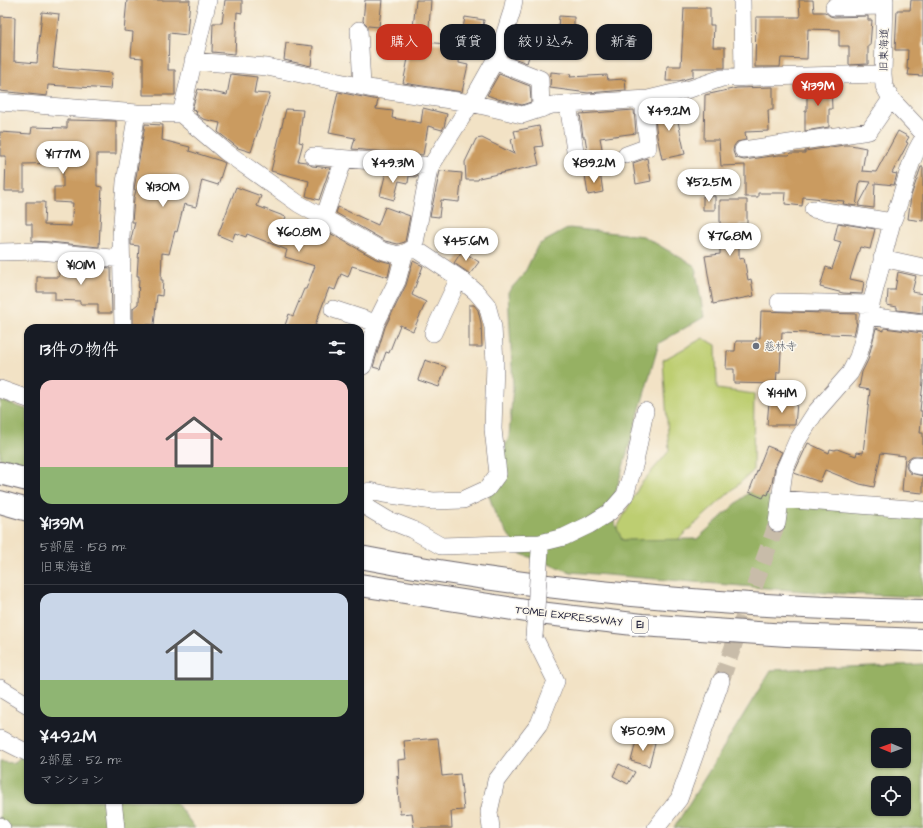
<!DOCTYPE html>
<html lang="ja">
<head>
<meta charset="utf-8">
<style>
  body { margin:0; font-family:"Architects Daughter","Klee One",sans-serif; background:#20242c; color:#f1f3f6; height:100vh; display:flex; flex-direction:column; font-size:15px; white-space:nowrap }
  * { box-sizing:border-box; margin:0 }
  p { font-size:13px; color:#9ea1a6 }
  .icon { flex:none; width:22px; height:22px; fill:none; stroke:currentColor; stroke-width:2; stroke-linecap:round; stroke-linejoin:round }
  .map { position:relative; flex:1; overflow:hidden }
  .details { position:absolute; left:24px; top:324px; width:340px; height:480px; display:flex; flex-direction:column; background:#171b24; border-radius:12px; box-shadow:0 1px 3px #0004 }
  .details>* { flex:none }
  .hud { position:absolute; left:376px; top:24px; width:380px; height:36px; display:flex; gap:8px }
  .needle { width:26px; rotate:271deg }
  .fabs { position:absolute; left:871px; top:728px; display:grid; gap:8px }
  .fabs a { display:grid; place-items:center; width:40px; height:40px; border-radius:8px; background:#171b24; box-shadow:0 1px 3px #0004; font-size:20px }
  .price { position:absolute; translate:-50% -34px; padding:0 9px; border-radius:14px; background:#fff; color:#222; font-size:13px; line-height:26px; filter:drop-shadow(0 1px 2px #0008) }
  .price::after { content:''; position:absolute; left:50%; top:24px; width:12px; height:9px; margin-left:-6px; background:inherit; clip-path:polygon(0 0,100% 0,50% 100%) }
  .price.selected { background:#c8321e; color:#fff }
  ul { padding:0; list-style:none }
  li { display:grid; align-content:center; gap:8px; height:212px; padding:0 16px }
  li+li { border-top:1px solid #363941 }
  li span { display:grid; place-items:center; height:124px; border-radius:12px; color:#555 }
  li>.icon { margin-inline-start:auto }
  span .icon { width:72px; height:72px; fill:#fffc; stroke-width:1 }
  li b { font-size:17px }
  h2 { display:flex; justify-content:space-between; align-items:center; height:48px; padding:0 16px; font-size:17px }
  .pill { padding:0 14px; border-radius:12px; background:#171b24; box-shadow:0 1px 3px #0004; font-size:14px; line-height:36px }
  .pill.selected { background:#c8321e; color:#fff }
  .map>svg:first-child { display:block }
  .green { fill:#bdce71; stroke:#707856 }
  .forest { fill:#96b163; stroke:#5c6a4f; fill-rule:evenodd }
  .building { fill:#ca9b61 }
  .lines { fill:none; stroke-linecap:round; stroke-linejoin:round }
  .minor-tunnel { stroke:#c8bca9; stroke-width:17; stroke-dasharray:17 8; stroke-linecap:butt }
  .minor-casing { stroke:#6b656b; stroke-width:18 }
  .highway-casing { stroke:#6b656b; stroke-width:24 }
  .minor { stroke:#fff; stroke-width:17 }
  .highway { stroke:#fff; stroke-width:22 }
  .minor-bridge-casing { stroke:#6b656b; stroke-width:18; stroke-linecap:butt }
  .minor-bridge { stroke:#fff; stroke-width:17 }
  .worship-dot { fill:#6b7280; stroke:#fbf7ec; stroke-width:1.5 }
  .labels { text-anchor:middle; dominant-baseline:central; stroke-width:3; stroke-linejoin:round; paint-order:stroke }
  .shield { fill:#fbf7ec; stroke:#636270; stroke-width:1 }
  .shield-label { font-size:10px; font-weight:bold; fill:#22223b }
  .street-label { font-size:11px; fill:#22223b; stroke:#fbf7ec }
  .worship-label { font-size:11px; fill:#5b616d; stroke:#fbf7ec; text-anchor:start }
</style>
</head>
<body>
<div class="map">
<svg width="923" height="828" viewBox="0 0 923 828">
  <rect width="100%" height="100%" fill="#fbf7ec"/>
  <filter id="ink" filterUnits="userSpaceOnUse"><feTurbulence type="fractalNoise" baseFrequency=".025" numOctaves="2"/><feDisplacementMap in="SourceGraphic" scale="8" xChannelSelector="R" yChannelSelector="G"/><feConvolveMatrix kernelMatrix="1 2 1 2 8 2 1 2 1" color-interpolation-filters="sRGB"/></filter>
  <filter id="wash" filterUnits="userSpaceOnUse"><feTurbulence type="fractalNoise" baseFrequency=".012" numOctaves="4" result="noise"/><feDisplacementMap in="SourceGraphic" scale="16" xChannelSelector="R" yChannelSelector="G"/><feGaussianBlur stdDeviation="0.9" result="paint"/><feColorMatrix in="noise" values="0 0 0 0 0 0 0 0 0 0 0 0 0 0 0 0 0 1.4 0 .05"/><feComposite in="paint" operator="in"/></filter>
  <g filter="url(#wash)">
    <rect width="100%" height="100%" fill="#f2e2c5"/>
    <path class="green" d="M 703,338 L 716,345 L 717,389 L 754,394 L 753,471 L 672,545 L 611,539 L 640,485 L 669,451 L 663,360 Z"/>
    <path class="forest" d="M 569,228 L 643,236 L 695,266 L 704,317 L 659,343 L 610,512 L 622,540 L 697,539 L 749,492 L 781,499 L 923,510 L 923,597 L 827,593 L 571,572 L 521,554 L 495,514 L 487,489 L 509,437 L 513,385 L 508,292 L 524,274 L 538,245 Z
      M 0,400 L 28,410 L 28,471 L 0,461 Z
      M 923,664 L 923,828 L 674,828 L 771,670 ZM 878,735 L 904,735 L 904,761 L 878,761 ZM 878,783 L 904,783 L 904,809 L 878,809 Z
      M 28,750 L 28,800 L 174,800 L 195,828 L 0,828 L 0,762 L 14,763 Z"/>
    <g id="blocks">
      <path class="building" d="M 127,0 L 190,0 L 187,35 L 169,33 L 168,70 L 175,70 L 175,95 L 143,95 L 143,58 L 131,57 L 133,32 L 124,31 Z
        M 225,0 L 242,0 L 242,13 L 237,12 L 235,54 L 212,52 L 213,23 L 222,23 Z
        M 365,0 L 382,0 L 379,27 L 368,26 L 363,21 Z
        M 416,0 L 431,0 L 428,42 L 460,46 L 459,63 L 468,65 L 462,92 L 403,83 L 409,54 L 402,53 L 405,36 L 412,37 Z
        M 799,0 L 813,0 L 814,12 L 825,12 L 830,16 L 834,17 L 868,16 L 868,20 L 872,20 L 870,46 L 868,46 L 868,64 L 849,65 L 849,46 L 839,46 L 839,30 L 808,29 L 807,59 L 781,58 L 780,67 L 755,67 L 756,17 L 800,17 Z
        M 911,0 L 923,0 L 923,76 L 908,75 L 909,69 L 907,69 L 908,50 L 895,50 L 897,10 L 910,10 Z
        M 684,8 L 710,8 L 710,25 L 714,25 L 713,47 L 725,47 L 725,68 L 693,68 L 693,77 L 679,81 L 666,81 L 667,66 L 681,66 Z
        M 42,12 L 59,14 L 53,68 L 112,73 L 110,89 L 48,85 L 47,96 L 0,91 L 1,16 L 15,17 L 14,61 L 37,63 Z
        M 559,16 L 574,17 L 574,29 L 558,28 Z
        M 465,17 L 484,20 L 481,43 L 461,40 Z
        M 516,31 L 535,37 L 527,63 L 508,56 Z
        M 286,43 L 313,46 L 311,66 L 284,60 Z
        M 551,72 L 571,74 L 570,77 L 607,75 L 608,80 L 625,79 L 626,90 L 588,93 L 550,88 Z
        M 231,74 L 257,77 L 254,93 L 270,94 L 251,152 L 238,148 L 218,132 L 220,123 L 203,119 L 196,114 L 197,111 L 192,109 L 198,89 L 227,95 Z
        M 499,74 L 530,86 L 531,102 L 522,105 L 498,99 L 487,95 Z
        M 831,85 L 832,109 L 829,109 L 829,127 L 805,131 L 805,111 L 807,111 L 807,86 Z
        M 773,87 L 773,110 L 768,110 L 769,131 L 745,132 L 746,140 L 737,142 L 734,146 L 733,151 L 735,157 L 740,159 L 744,160 L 779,155 L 789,155 L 791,153 L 805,153 L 805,151 L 844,145 L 851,145 L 866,148 L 862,171 L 876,172 L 898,131 L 909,137 L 906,142 L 908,143 L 892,173 L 897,174 L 894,185 L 875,183 L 874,208 L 858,206 L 871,182 L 860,181 L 856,206 L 843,204 L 844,201 L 803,197 L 802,206 L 785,204 L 786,193 L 758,193 L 758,197 L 745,197 L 745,165 L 721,166 L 719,140 L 704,140 L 705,95 L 737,88 Z
        M 338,92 L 378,100 L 376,109 L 393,111 L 392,118 L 421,123 L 423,108 L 447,114 L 444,127 L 442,130 L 428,126 L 423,155 L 352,149 L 355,138 L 329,133 Z
        M 674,103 L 685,154 L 662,159 L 657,136 L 654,110 L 663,109 L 662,106 Z
        M 286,109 L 303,110 L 299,142 L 303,143 L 298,161 L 306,162 L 312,166 L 330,168 L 319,200 L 306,196 L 309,181 L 271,171 Z
        M 634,110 L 636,133 L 600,138 L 604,159 L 589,162 L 585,137 L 583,137 L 580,114 Z
        M 67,120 L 116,121 L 116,154 L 97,154 L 97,186 L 102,187 L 99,247 L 49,242 L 32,241 L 32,224 L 26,224 L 26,202 L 45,202 L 44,225 L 71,226 L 73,203 L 54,202 L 54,187 L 63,187 L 63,163 L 24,164 L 24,191 L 5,191 L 6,156 L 0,156 L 0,132 L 31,134 L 32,127 L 67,128 Z
        M 145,124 L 163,125 L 162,140 L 190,147 L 189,151 L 221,161 L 225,163 L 218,185 L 202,180 L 196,207 L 184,204 L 177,232 L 175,231 L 169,254 L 162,253 L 161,280 L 163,280 L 162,296 L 157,295 L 154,325 L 133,324 L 133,308 L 138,304 L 139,276 L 137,276 L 139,246 L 131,245 L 131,239 L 135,222 L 132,222 L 134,198 L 136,190 L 134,189 L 135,183 Z
        M 539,126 L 543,146 L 535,147 L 539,165 L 479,178 L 478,180 L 466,180 L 465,162 L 476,139 L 482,138 L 514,154 L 511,139 L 516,138 L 514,131 Z
        M 647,158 L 651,181 L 636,184 L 633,163 Z
        M 921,167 L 923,167 L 923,221 L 908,219 L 911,196 Z
        M 440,171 L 462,173 L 459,202 L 441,200 L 439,217 L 430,216 Z
        M 386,172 L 418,175 L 417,177 L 409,176 L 408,183 L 399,181 L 394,200 L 380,196 Z
        M 600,172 L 603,192 L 588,195 L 585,175 Z
        M 236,187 L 261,196 L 257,206 L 286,217 L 282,225 L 325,239 L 328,232 L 376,259 L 391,263 L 388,277 L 352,266 L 348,277 L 341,274 L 335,290 L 329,288 L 315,325 L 321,328 L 284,328 L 289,314 L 293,316 L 304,289 L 306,289 L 315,266 L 285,257 L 287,250 L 247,234 L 246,237 L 235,233 L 232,241 L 218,235 Z
        M 703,196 L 715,196 L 715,210 L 703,210 Z
        M 720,200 L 747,200 L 747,224 L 739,224 L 739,259 L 744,258 L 748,280 L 751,279 L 754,296 L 713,304 L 705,256 L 720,254 Z
        M 338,207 L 378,225 L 385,207 L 410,216 L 405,242 L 398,244 L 385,241 L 336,213 Z
        M 838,223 L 875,229 L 870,249 L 860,247 L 850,279 L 864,282 L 862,294 L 843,293 L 820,287 L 826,267 L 832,269 L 841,242 L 834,240 Z
        M 462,251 L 479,262 L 470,274 L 454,263 Z
        M 413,261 L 423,266 L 412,295 L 426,302 L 413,331 L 400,325 L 389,353 L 386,352 L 380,369 L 373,367 L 385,327 L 406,285 Z
        M 59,263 L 111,268 L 112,313 L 98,313 L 98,304 L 80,304 L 80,301 L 55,300 L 55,292 L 37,292 L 37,277 L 59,277 Z
        M 898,272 L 916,276 L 912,292 L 923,294 L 923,313 L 897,310 L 897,307 L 887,305 L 888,290 L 895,290 Z
        M 469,305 L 474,305 L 478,310 L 481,323 L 482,347 L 469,347 Z
        M 761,311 L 856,314 L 856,323 L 857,323 L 854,335 L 782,332 L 780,372 L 777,372 L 776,384 L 734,383 L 734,369 L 726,369 L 727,351 L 735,351 L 736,341 L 756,341 L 756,338 L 760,338 Z
        M 876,328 L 884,331 L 884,328 L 923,333 L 923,382 L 920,411 L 922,411 L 920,433 L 923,433 L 923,456 L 912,456 L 908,459 L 906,464 L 907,469 L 910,473 L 923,476 L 923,493 L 902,491 L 905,456 L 881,453 L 874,487 L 860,484 L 825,470 L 820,482 L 794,473 L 808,443 L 829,453 L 830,449 L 835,450 L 837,449 L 856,456 L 857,452 L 863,453 L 870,390 L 859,388 L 862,372 L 868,360 Z
        M 425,360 L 446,367 L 439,387 L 418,380 Z
        M 769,402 L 797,403 L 795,425 L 767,425 Z
        M 767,446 L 782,452 L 775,467 L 772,483 L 768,495 L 765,494 L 763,498 L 749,492 Z
        M 438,738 L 442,776 L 460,774 L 464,810 L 451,811 L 452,828 L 414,828 L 412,813 L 400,814 L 397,776 L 399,779 L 398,760 L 406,759 L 404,741 Z
        M 637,738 L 655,744 L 649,766 L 631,761 Z
        M 619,764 L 635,772 L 628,784 L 613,776 Z"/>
    </g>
  </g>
  <g filter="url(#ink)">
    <use href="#blocks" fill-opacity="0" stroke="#6b656b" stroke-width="1"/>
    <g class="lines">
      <path class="minor-tunnel" d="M 721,681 L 777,523"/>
      <g class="minor-casing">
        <path id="minor" d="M 742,0 L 743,78
          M 885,0 L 883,74 L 884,86 L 891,99 L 923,133
          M 834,7 L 885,6
          M 359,30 L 362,86
          M 193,61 L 267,67 L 368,88 L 471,103 L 522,115 L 552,105 L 648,99 L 690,89 L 722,78 L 883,74
          M 494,61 L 540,79 L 541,109
          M 0,102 L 137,113 L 181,114 L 226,152 L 299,204 L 381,250 C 397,255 400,257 414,248 L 429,169 L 471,103 L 498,55 L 512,11 L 514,0
          M 568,104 L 577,164
          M 181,114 L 208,0
          M 743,150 L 869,131 L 891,99
          M 626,155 L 648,147 L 643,100
          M 313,156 L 431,166
          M 813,209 L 892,222
          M 324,218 L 344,159
          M 0,252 L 40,251 L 122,259
          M 882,258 L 923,267
          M 779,302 L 871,304
          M 333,309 L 376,323
          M 868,316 L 923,323
          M 123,328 L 121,236 L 125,182 L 137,113
          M 433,333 L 459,278
          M 363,366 L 376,323 L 397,281 L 404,255
          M 0,389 L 28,399
          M 916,465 L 923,466
          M 360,494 L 370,491 L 384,494 L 433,501 L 463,500 L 487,489 L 498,474 L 493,429 L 495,363 L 493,327 L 487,305 L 476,292 L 459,278 L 414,248
          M 360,498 L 368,508 L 388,520 L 411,529 L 441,546 L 540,543 L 564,537 L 589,525 L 610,512 L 625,495 L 635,462 L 645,411
          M 781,499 L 923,510
          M 777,523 L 784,471 L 797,441 L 815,413 L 850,373 L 858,357 L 865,333 L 868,316 L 892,222 C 904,195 907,163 923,139
          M 0,688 L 28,705
          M 0,739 L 28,753
          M 113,800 L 116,828
          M 0,826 L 2,828
          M 491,828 L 489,812 L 496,781 L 539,724 L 556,681 L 534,637
          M 656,828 L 679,799 L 721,681"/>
      </g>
      <g class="highway-casing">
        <path id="highway" d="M 0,473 L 28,480
          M 0,502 L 28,510
          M 360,557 C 544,593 735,607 923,611
          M 360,585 L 539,613 L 642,625 L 787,635 L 923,640"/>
      </g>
      <use href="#minor" class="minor"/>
      <use href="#highway" class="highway"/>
      <g class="minor-bridge-casing">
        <path id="minor-bridge" d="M 534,637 L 540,551"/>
      </g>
      <use href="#minor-bridge" class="minor-bridge"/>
    </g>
  </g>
  <circle class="worship-dot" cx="756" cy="346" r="4"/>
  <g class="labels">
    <rect class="shield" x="632" y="617" width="16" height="16" rx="3"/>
    <g class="shield-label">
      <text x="640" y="625">E1</text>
    </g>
    <g class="street-label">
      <text transform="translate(884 50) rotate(-89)">旧東海道</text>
      <text transform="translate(569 616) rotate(7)">TOMEI EXPRESSWAY</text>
    </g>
    <g class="worship-label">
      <text x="764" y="346">慈林寺</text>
    </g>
  </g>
</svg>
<div class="fabs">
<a><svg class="needle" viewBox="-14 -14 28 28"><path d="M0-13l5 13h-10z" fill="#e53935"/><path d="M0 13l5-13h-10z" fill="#9ea1a6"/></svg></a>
<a><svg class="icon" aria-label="locate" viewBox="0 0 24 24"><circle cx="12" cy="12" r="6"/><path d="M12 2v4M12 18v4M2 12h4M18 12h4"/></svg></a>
</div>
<b class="price selected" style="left:818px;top:107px">¥139M</b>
<b class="price" style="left:669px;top:132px">¥49.2M</b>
<b class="price" style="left:63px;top:175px">¥177M</b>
<b class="price" style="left:393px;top:184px">¥49.3M</b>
<b class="price" style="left:594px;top:184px">¥89.2M</b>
<b class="price" style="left:709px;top:203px">¥52.5M</b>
<b class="price" style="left:163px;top:208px">¥130M</b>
<b class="price" style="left:299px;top:253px">¥60.8M</b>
<b class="price" style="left:730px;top:257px">¥76.8M</b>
<b class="price" style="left:466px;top:262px">¥45.6M</b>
<b class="price" style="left:81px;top:286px">¥101M</b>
<b class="price" style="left:782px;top:414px">¥141M</b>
<b class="price" style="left:643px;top:752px">¥50.9M</b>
<div class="hud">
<a class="pill selected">購入</a>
<a class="pill">賃貸</a>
<a class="pill">絞り込み</a>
<a class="pill">新着</a>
</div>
<section class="details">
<h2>13件の物件<svg class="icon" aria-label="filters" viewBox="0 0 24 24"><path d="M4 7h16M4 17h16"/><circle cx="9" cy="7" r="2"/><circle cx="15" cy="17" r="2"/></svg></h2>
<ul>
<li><span style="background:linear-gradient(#f6c9c9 70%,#8fb573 0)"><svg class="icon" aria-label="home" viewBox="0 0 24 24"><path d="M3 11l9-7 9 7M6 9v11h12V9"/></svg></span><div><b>¥139M</b><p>5部屋 · 158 m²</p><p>旧東海道</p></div></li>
<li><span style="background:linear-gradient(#c9d6e8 70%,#8fb573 0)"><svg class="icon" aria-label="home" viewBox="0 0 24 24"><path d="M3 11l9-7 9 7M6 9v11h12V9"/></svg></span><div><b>¥49.2M</b><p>2部屋 · 52 m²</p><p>マンション</p></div></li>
</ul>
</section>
</div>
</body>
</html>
